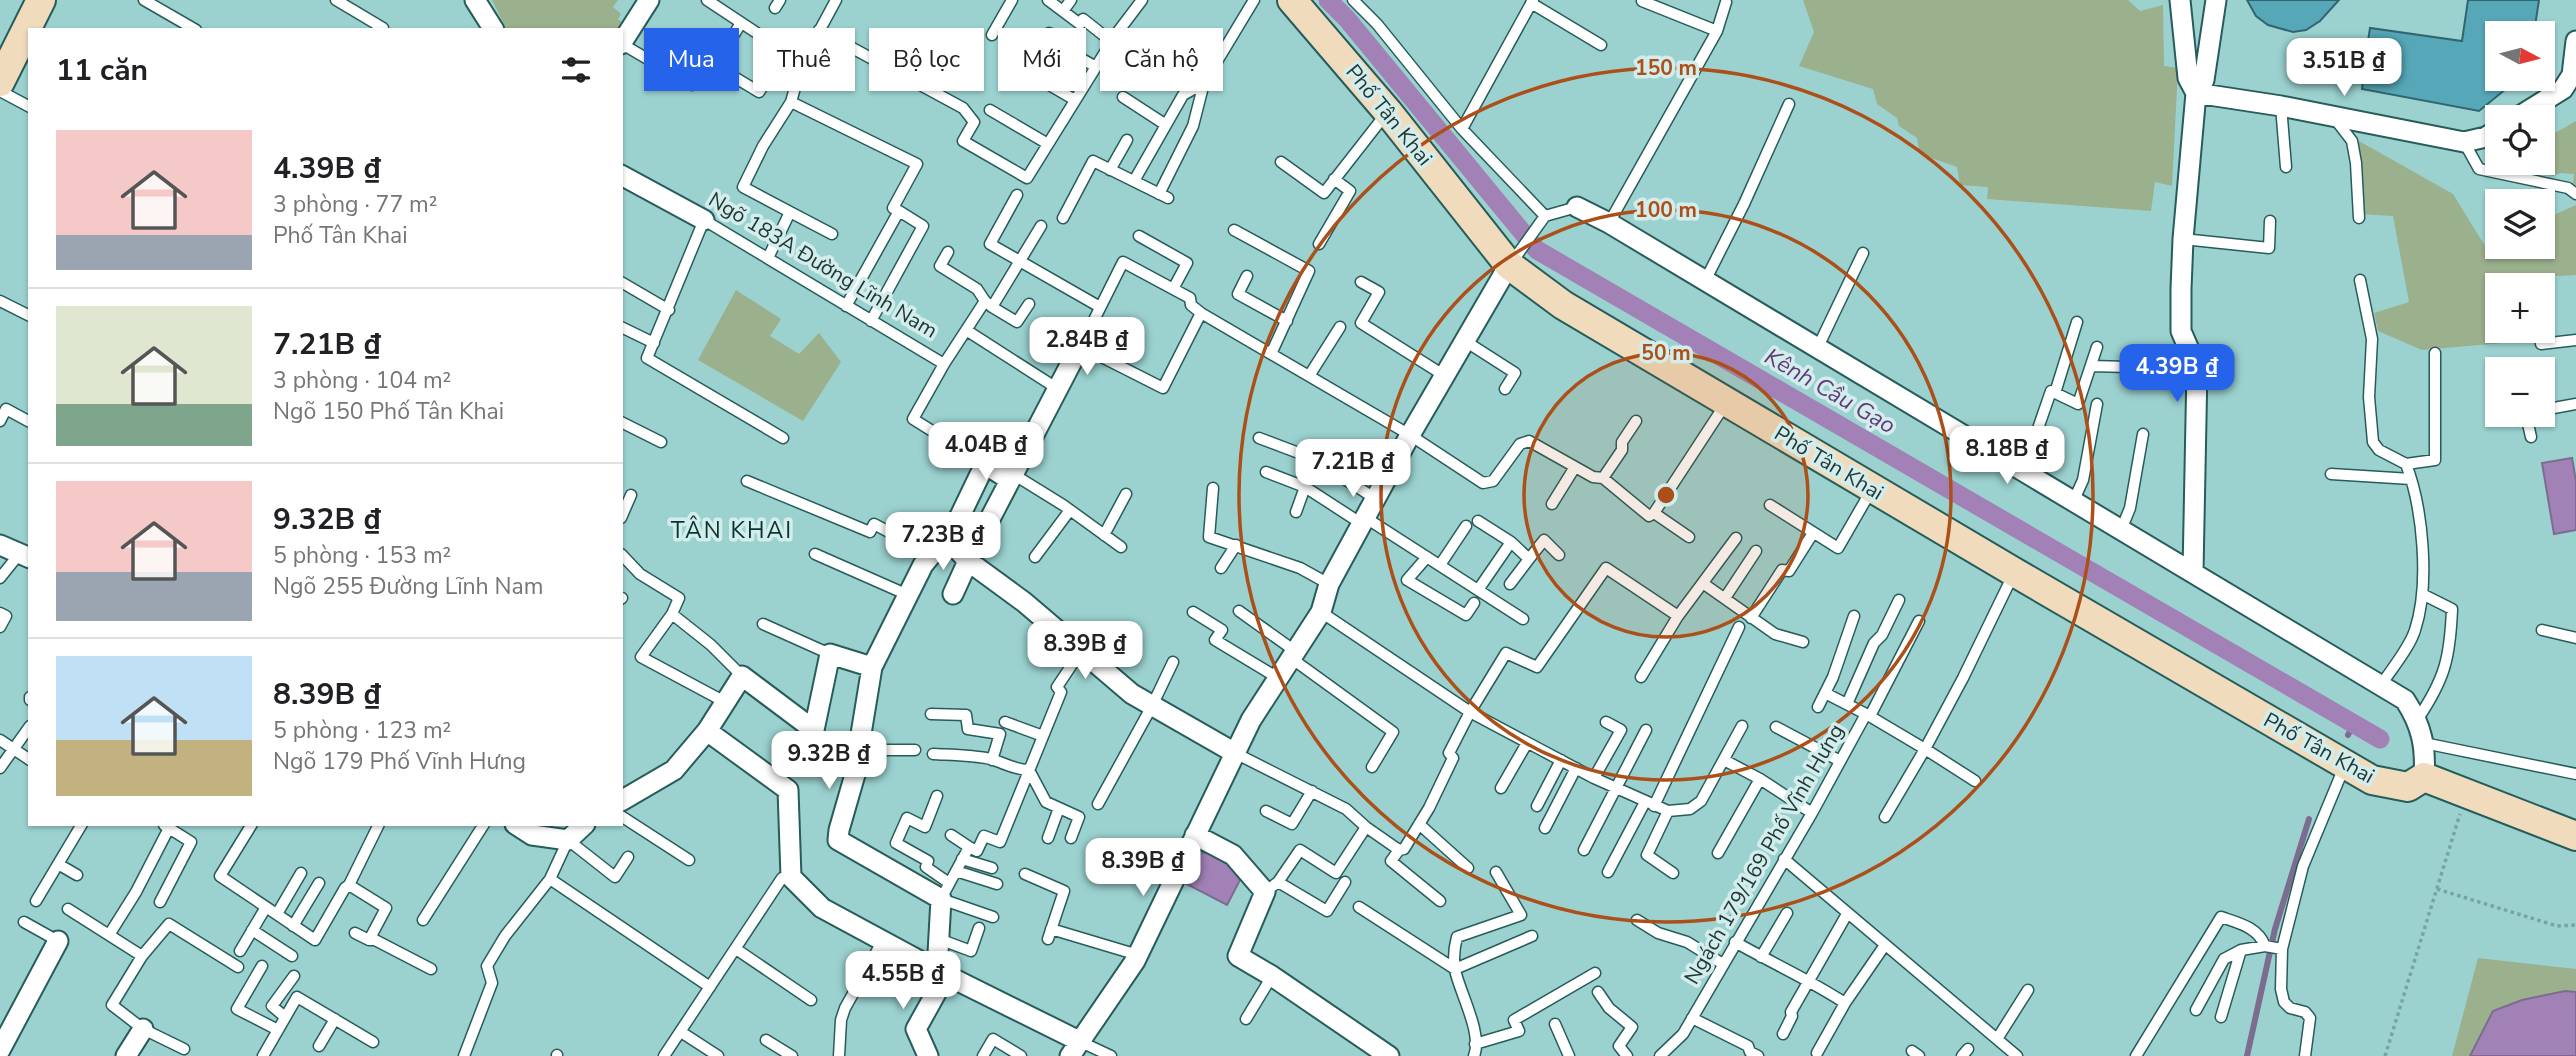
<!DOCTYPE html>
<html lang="vi">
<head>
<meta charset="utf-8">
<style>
  body { margin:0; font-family:"Nunito Sans",sans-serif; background:#f6f6f6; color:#202124; height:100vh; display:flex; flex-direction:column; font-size:26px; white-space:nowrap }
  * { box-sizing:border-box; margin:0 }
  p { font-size:23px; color:#757577 }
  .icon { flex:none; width:38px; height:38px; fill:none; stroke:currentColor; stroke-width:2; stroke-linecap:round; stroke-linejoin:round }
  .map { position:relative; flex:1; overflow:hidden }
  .side { position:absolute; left:28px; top:28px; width:595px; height:798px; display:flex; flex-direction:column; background:#fff; border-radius:0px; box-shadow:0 2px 5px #0004 }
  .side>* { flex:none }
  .guide { position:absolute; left:644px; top:28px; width:665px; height:63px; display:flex; gap:14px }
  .needle { width:46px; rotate:97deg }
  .tools { position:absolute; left:2485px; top:21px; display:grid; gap:14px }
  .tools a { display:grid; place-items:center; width:70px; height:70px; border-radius:0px; background:#fff; box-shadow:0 2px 5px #0004; font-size:35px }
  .price { position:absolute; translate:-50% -60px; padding:0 16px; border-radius:14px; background:#fff; color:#222; font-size:23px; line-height:46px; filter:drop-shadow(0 2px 4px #0008) }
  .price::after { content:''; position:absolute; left:50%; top:42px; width:21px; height:16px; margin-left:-10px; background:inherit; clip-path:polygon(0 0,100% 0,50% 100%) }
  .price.selected { background:#2563eb; color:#fff }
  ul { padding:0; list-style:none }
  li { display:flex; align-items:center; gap:21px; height:175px; padding:0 28px }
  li+li { border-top:2px solid #e0e0e0 }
  li span { display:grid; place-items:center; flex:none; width:196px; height:140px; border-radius:0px; color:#555 }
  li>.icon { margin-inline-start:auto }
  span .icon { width:84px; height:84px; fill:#fffc; stroke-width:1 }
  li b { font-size:30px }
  h2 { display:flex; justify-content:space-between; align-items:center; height:84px; padding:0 28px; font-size:30px }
  .pill { padding:0 24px; border-radius:0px; background:#fff; box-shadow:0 2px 5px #0004; font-size:24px; line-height:63px }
  .pill.selected { background:#2563eb; color:#fff }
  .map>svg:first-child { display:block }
  .green { fill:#9bb08d }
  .water { fill:#a282b6; stroke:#7c6c90; stroke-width:2 }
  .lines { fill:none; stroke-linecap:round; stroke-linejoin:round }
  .stream { stroke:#7c6c90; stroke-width:6 }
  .canal { stroke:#a282b6; stroke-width:19 }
  .building { fill:#56a8b8; stroke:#32656f; stroke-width:2 }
  .lane-casing { stroke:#265c5a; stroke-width:13 }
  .street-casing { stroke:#265c5a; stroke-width:23 }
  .secondary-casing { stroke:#265c5a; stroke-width:32 }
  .path { stroke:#77a4a2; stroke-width:3.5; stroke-dasharray:3.5 3.5; stroke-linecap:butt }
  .lane { stroke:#fff; stroke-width:10 }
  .street { stroke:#fff; stroke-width:19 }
  .secondary { stroke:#f0dcbd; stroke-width:28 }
  .ring { fill:none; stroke:#ad4f19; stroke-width:3.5 }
  .labels { text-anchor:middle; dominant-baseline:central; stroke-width:7; stroke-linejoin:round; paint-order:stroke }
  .street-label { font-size:21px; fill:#223938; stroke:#d2edeb }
  .water-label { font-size:23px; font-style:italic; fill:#63397a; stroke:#d2edeb }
  .neighbourhood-label { font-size:23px; letter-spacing:2px; fill:#083433; stroke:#d2edeb }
  .centre { fill:#ad4f19; stroke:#d2edeb; stroke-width:3.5 }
  .ring-label { font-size:21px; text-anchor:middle; font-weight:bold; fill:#ad4f19; stroke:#d2edeb; stroke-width:7; stroke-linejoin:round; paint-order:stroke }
</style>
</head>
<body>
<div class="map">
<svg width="2576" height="1056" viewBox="0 0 2576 1056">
  <rect width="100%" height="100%" fill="#9bd2d0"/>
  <path class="green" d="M 492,0 L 618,0 L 613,7 L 621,14 L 618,19 L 625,25 L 621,30 L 507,30 Z
    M 1803,0 L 2128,0 L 2140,11 L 2163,5 L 2164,66 L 2178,68 L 2172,186 L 2155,182 L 2151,211 L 1987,199 L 1988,187 L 1960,185 L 1957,167 L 1920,154 L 1917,138 L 1899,126 L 1897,118 L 1877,104 L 1873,89 L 1799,66 L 1814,32 Z
    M 2576,121 L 2576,186 L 2573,183 L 2574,174 L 2560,173 L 2553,176 L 2502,164 L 2543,163 L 2543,140 Z
    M 2359,141 L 2453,194 L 2485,246 L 2497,241 L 2497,247 L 2543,247 L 2543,220 L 2576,205 L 2576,275 L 2539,277 L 2539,285 L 2497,285 L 2497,331 L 2525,331 L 2526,341 L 2422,350 L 2378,331 L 2374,313 L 2409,302 L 2393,216 L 2359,214 Z
    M 736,290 L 781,319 L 770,336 L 799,354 L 819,333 L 841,362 L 803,421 L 698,360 Z
    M 2478,958 L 2576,969 L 2576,1056 L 2452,1056 Z"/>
  <path class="water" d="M 2572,458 L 2576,481 L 2576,530 L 2554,534 L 2542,463 Z
    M 1210,851 L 1232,864 L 1240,880 L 1227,905 L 1181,881 L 1195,855 Z
    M 2565,991 L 2576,992 L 2576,1056 L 2470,1056 L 2493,1011 L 2522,1000 Z"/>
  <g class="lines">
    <path class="stream" d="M 2348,735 L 2354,723
      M 2247,1056 L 2275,929 L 2309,819"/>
    <path class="canal" d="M 1328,0 L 1347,19 L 1537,250 L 2380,739"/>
  </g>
  <path class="building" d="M 2247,0 L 2339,0 L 2320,21 L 2306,30 L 2293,32 L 2268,25 L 2256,16 Z
    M 2468,0 L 2539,0 L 2534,33 L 2497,33 L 2497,79 L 2518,79 L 2479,111 L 2362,89 L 2363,81 L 2353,80 L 2357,53 L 2366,54 L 2370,28 L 2462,41 Z"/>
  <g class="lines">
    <g class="lane-casing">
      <path id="lane" d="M 144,0 L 196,30
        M 336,0 L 383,28
        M 707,0 L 802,63
        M 1048,0 L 1080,24 L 1083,19 L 1112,42
        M 1353,0 L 1377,24 L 1462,129 L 1545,216
        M 1642,1 L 1717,31
        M 1531,3 L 1601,45
        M 775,8 L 780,0
        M 1063,11 L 1071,0
        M 819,30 L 963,108 L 974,122 L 963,141 L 1027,178 L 1117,33 L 1142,0
        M 992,35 L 1012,0
        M 1047,38 L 1049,33 L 1070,45 L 1073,54 L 1096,67
        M 622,44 L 692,85
        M 706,60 L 759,92 L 785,52
        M 715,65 L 741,23
        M 1022,69 L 1075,100
        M 0,91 L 30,107
        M 1123,97 L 1166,125
        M 791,102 L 917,164 L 893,208 L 899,211 L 846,306
        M 2281,106 L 2286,167
        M 990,110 L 1048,144
        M 2335,119 L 2352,141 L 2356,163 L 2359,218
        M 1462,129 L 1533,0
        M 2464,142 L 2479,169 L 2568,188 L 2576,194
        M 1281,162 L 1324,193 L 1385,115
        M 1110,170 L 1127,140
        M 1134,181 L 1183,95 L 1204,83
        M 1159,194 L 1193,126 L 1204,83 L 1254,0
        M 1017,195 L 990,244 L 1100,307
        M 790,212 L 832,234
        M 1063,218 L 1093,161 L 1168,198
        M 1609,223 L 1717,31 L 1726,2
        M 1234,230 L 1309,271 L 1271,354
        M 1139,236 L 1187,263 L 1173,289
        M 2183,239 L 2269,248 L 2270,221
        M 1319,244 L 1350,191 L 1334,179
        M 948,252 L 940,266 L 977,289 L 985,301
        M 768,258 L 790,212 L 743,187 L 763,146 L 791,102 L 802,63 L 836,0
        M 1512,262 L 1545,216 L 1577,207
        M 1247,276 L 1238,294 L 1287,321
        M 2360,280 L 2372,339 L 2369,397 L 2373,442 L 2379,450 L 2406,464 C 2423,508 2430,585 2415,630 C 2410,647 2391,670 2381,685
        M 1705,281 L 1744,204 L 1789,104
        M 621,282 L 669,310
        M 1361,282 L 1379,292 L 1361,323 L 1445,376
        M 0,301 L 30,316
        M 985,301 L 944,364 L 913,419 L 985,464
        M 985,301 L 992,307 L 1041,226
        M 992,307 L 1017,322 L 1029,304
        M 871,321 L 923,226 L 899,211
        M 1091,326 L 1123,262 L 1190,298 L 1191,305 L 1201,313 L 1410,435 L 1483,483 L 1493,481 L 1520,444 L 1529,441 L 1593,477 L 1603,478 L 1649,516 L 1654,513 L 1726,403
        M 621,327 L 654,343
        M 966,330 L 1058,389
        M 1465,341 L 1515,373 L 1505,389
        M 2541,344 L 2576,340
        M 1080,346 L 1163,388 L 1201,313
        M 1817,349 L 1863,253
        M 2091,366 L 2129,367
        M 1309,376 L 1340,327
        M 2055,393 L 2077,322
        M 2543,410 L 2576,404
        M 2526,415 L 2531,437
        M 0,421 L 6,409 L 30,422
        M 621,422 L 661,442
        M 783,438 L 647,358 L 704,220 L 944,364
        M 1259,438 L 1312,458 L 1376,499
        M 2406,464 L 2435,460 L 2435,353
        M 1266,472 L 1305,487 L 1362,524
        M 2023,472 L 2051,391 L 2078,404 L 2097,347
        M 1013,474 L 1063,505 L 1121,547
        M 2331,474 L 2411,479
        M 1603,478 L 1622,450 L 1622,442 L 1636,421
        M 747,481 L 870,532 L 874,524 L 930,554
        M 1213,488 L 1209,537 L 1300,568 L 1329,584
        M 2073,502 L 2083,480 L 2097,404
        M 1552,504 L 1575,467
        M 1770,505 L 1838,548 L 1872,489
        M 1296,512 L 1305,487
        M 1654,513 L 1689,537
        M 621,518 L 631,495
        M 1366,518 L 1523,619
        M 1478,521 L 1511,542
        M 2121,530 L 2130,508 L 2143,434
        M 1104,535 L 1126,494
        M 621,554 L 640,574 L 679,598 L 672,614 L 711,645 L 742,676
        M 815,554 L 908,595
        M 1035,557 L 1070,510
        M 1427,557 L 1407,580 L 1466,615 L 1474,603
        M 1440,565 L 1466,526
        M 1221,568 L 1236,545
        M 0,578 L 20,553
        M 1510,584 L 1529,559
        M 1704,584 L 1775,634 L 1803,642
        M 1478,590 L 1511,542 L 1529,559 L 1544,540 L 1559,555
        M 1725,598 L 1756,551
        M 621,599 L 622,598
        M 1239,611 L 1295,651
        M 1193,612 L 1222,630 L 1215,640 L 1278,678
        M 1321,612 L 1470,712 L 1594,778 L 1668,811 L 1690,809 L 1701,801 L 1742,726
        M 0,613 L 6,616 L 0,627
        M 672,614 L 641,657 L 725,702
        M 1751,618 L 1782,570 L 1789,571 L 1813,533
        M 763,624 L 830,654
        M 2542,630 L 2576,638
        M 1291,658 L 1393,732 L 1372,767
        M 1641,677 L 1678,616 L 1736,538
        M 1825,693 L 1866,714
        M 30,697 L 30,700
        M 1847,704 L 1874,643 L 1882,635 L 1899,600
        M 1818,707 L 1833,677 L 1854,616
        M 931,714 L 966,715 L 968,729 L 1000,734 L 992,760
        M 1870,716 L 1919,621
        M 2417,720 C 2445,679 2450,658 2452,609 L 2422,594
        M 1005,722 L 1043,736
        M 1776,727 L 1840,761
        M 0,740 L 30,760
        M 2424,743 L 2576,774
        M 1235,753 L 1346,809 L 1366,827 L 1399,850
        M 933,754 C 952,755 972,755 991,759 C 1004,763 1015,770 1029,770
        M 830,759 L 839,743 L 862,750 L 915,750
        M 1724,760 L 1760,779 L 1812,813
        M 0,768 L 30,726
        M 1029,770 L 1046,802 L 1079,817 L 1071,838
        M 1594,778 L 1621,730 L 1606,722
        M 1501,788 L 1527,743
        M 937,796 L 925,827 L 907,818 L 896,843 L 928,861 L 926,867 L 949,883
        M 1098,804 L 1152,706 L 1173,662
        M 1537,806 L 1561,760
        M 1654,806 L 1739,627
        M 1266,811 L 1292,824 L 1312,791
        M 1668,811 L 1647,855 L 1673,873
        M 621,816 L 689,860
        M 1885,817 L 1925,749 L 1975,781
        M 252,824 L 220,876 L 315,940 L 345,888 L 349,885
        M 1419,824 L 1468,868
        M 1545,828 L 1576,768
        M 951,835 L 969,847 L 941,899 L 993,917
        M 1048,838 L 1059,808
        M 969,847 L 977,851 L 984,836 L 1000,842 L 1061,692 L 1057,687 L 1081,651
        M 1140,850 L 1180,868
        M 1584,850 L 1646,730
        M 1718,853 L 1760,779
        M 962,859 L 992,868
        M 1784,859 L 2017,1056
        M 58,864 L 77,875
        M 956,871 L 997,884
        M 1608,872 L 1645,802
        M 1025,874 L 1064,891 L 1048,939
        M 550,879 L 710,987
        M 1278,882 L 1327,911 L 1345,882
        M 1265,892 L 1278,882 L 1300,850 L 1336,873 L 1366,827
        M 36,901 L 82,824
        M 1440,901 L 1391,861 L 1399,850 L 1404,849 L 1429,808 L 1453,758 L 1449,753 L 1470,712 L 1506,653 L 1537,667 L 1606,568 L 1678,616
        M 160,902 L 191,842 L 164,825
        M 1359,907 L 1455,969 L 1532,936
        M 68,909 L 142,956
        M 277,914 L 301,873
        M 423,920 L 484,824
        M 1637,920 L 1658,933 L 1687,942 L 1723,964
        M 24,922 L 58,941
        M 293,926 L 319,883
        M 1051,929 L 1138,955
        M 252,930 L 292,956
        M 355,933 L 369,940 L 375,940 L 431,969
        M 109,935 L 136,892 L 169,828
        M 939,939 L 971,951 L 979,928
        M 369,940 L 386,908 L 349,885 L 379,824
        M 1735,942 C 1772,963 1810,980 1845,1003
        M 736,949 L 811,1000
        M 240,951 L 266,907
        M 1761,957 L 1787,913
        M 262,966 L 237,1009 L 278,1030
        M 1598,992 L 1609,1008 L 1632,1027 L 1619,1046 L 1627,1056
        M 2196,1010 L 2224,959 L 2241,950
        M 285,1017 L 272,1006 L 294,976
        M 2221,1017 L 2241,950 L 2265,946 L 2282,949
        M 1692,1018 L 1748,1046 L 1750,1052 L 1758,1056
        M 1246,1019 L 1272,976
        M 1555,1024 L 1569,1056
        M 681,1032 L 718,1056
        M 1783,1034 L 1792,1016 L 1791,1012 L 1847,914
        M 1997,1039 L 2028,990
        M 766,1040 L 792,1056
        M 1081,1042 L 1111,1056
        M 1475,1044 L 1519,1031 L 1514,1020 L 1595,973
        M 319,1046 L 335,1019
        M 184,1049 L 143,1029 L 112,1005 L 142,956 L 169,924 L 238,967
        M 1912,1051 L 1919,1056
        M 1817,1053 L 1845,1003 L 1885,945
        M 263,1056 L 297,997 L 373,1042
        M 464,1056 L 492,983 L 487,966 L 505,936 L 550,879 L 568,840 L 615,877 L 628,857
        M 557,1056 L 557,1055
        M 664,1056 L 782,878 L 791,877
        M 839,1056 L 841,1020 L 845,1008 L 882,942
        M 983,1056 L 993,1039 L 1021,1056
        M 1474,1056 C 1483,1034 1460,993 1455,970 C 1453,958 1454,948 1457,937 L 1521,915 L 1496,872
        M 1660,1056 L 1683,1034 L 1812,813 L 1866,714 L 1925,749 L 1963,678 L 2013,575
        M 1962,1056 L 1968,1049
        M 2136,1056 L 2221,917 C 2238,923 2258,927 2265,946
        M 2305,1056 L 2310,1018 L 2305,1012 L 2290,1008 L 2284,1002 L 2281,989 L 2282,949 L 2303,866 L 2345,765"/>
    </g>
    <g class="street-casing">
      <path id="street" d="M 475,0 L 494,30
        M 2180,0 L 2188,78 L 2196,93
        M 621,44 L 649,0
        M 2196,93 L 2281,106 L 2464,142 L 2486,137 L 2497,130
        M 2518,117 L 2563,89 L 2572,75 L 2576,41
        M 621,175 L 704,220
        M 1577,207 L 1609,223 L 2405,700 C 2422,726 2426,747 2424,777
        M 946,537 L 968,561 L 1024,602 L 1132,694 L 1235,753
        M 0,545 L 30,558
        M 2193,572 L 2197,368 L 2181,331 L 2181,289 L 2183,239 L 2196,93 L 2204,80 L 2216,0
        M 953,594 L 968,561 L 1080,346
        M 707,731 L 742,676 L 814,730 L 830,654 L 872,667
        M 621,801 L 674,770 L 707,731 L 788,790 L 791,877 L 822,908 L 946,975 L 1081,1042
        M 515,824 L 532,835 L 568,840 L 585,824
        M 1195,835 L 1233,855 L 1265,892 L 1238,956 L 1272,976 L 1389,1056
        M 937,971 L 941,899 L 838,840 L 839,830 L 862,750 L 861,734 L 872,667 L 923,565 L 946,537 L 960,516 L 985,464 L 1010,480
        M 0,1050 L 58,941
        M 126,1056 L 143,1029
        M 928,1056 L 916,1029 L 946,975
        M 1070,1056 L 1135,961 L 1251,720 L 1321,612 L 1329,584 L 1410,435 L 1509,265"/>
    </g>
    <g class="secondary-casing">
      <path id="secondary" d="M 1292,0 L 1388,112 L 1509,265 L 1563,305 L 2014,572 L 2372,780 L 2408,787 L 2424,777 L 2576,836
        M 0,82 L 41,0"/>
    </g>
    <path class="path" d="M 2437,889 L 2557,926 L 2576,925
      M 2385,1056 L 2460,814"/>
    <use href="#lane" class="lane"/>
    <use href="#street" class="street"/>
    <use href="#secondary" class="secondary"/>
  </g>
  <circle cx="1666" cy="495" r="142" fill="#ad4f19" fill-opacity=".12"/>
  <g class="ring">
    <circle cx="1666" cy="495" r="142"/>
    <circle cx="1666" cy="495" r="285"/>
    <circle cx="1666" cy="495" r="427"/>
  </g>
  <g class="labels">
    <g class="street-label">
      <text transform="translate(1389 115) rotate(51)">Phố Tân Khai</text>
      <text transform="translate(823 265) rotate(31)">Ngõ 183A Đường Lĩnh Nam</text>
      <text transform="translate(1829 463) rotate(31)">Phố Tân Khai</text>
      <text transform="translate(2319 748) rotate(29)">Phố Tân Khai</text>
      <text transform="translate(1764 854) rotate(-60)">Ngách 179/169 Phố Vĩnh Hưng</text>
    </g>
    <g class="water-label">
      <text transform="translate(1830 391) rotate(30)">Kênh Cầu Gạo</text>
    </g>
    <g class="neighbourhood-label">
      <text x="732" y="530">TÂN KHAI</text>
    </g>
  </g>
  <circle cx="1666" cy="495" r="10" class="centre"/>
  <g class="ring-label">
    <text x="1666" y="75">150 m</text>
    <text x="1666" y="217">100 m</text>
    <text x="1666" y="360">50 m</text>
  </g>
</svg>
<div class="tools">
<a><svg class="needle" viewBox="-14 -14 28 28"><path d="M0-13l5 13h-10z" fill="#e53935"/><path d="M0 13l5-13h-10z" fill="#757577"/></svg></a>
<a><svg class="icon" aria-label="locate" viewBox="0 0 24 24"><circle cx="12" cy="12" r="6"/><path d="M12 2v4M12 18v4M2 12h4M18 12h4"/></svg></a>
<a><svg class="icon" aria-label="layers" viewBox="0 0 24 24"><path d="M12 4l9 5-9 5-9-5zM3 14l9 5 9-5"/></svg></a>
<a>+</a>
<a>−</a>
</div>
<b class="price" style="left:2344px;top:98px">3.51B ₫</b>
<b class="price" style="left:1087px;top:377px">2.84B ₫</b>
<b class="price selected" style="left:2177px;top:404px">4.39B ₫</b>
<b class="price" style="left:986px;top:482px">4.04B ₫</b>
<b class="price" style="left:2007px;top:486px">8.18B ₫</b>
<b class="price" style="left:1353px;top:499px">7.21B ₫</b>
<b class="price" style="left:943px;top:572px">7.23B ₫</b>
<b class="price" style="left:1085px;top:681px">8.39B ₫</b>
<b class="price" style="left:829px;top:791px">9.32B ₫</b>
<b class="price" style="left:1143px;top:898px">8.39B ₫</b>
<b class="price" style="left:903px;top:1011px">4.55B ₫</b>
<div class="guide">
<a class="pill selected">Mua</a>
<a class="pill">Thuê</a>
<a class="pill">Bộ lọc</a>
<a class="pill">Mới</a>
<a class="pill">Căn hộ</a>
</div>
<section class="side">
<h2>11 căn<svg class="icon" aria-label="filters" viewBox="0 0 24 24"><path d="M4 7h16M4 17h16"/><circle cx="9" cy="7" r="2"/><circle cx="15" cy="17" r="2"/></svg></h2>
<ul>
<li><span style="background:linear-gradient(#f6c9c9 75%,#9aa5b1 0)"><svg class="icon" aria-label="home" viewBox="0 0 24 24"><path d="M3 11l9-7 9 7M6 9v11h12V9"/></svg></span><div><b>4.39B ₫</b><p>3 phòng · 77 m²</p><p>Phố Tân Khai</p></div></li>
<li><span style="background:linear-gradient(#dfe7d0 70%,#7fa58c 0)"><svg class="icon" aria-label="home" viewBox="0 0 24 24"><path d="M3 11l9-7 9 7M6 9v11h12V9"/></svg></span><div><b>7.21B ₫</b><p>3 phòng · 104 m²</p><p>Ngõ 150 Phố Tân Khai</p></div></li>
<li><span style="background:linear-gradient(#f6c9c9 65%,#9aa5b1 0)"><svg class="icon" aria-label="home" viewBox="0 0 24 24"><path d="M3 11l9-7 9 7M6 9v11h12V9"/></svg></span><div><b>9.32B ₫</b><p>5 phòng · 153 m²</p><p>Ngõ 255 Đường Lĩnh Nam</p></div></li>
<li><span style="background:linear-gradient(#bfe0f5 60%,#c2b280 0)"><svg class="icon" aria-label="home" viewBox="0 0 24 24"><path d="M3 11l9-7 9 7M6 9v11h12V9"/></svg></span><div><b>8.39B ₫</b><p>5 phòng · 123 m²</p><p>Ngõ 179 Phố Vĩnh Hưng</p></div></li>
</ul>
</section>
</div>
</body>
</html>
